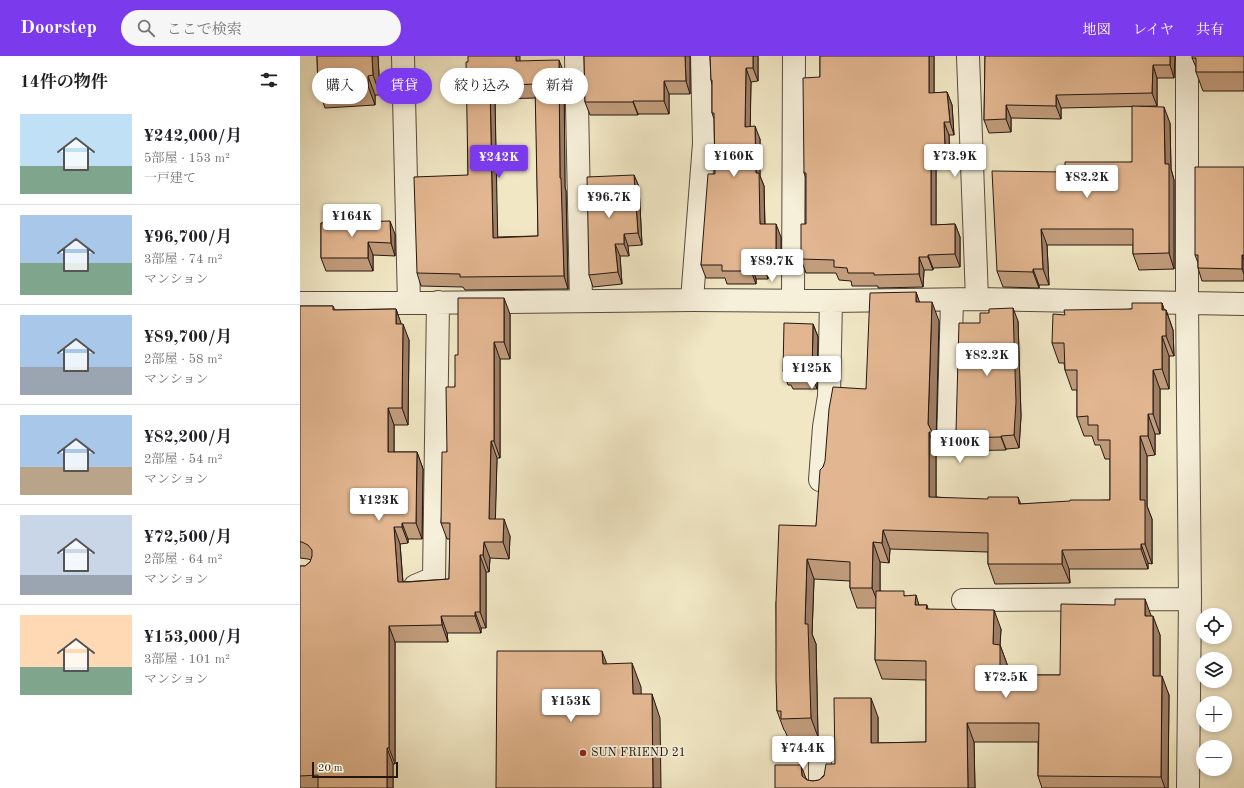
<!DOCTYPE html>
<html lang="ja">
<head>
<meta charset="utf-8">
<style>
  body { margin:0; font-family:"Old Standard TT","Noto Serif JP",serif; background:#f6f6f6; color:#202124; height:100vh; display:flex; flex-direction:column; font-size:15px; white-space:nowrap }
  * { box-sizing:border-box; margin:0 }
  p { font-size:13px; color:#757577 }
  .icon { flex:none; width:22px; height:22px; fill:none; stroke:currentColor; stroke-width:2; stroke-linecap:round; stroke-linejoin:round }
  .map { position:relative; flex:1; overflow:hidden }
  .panel { display:flex; flex-direction:column; background:#fff; width:300px }
  .panel>* { flex:none }
  .top-card { position:absolute; left:12px; top:12px; width:380px; height:36px; display:flex; gap:8px }
  .buttons { position:absolute; left:896px; top:552px; display:grid; gap:8px }
  .buttons a { display:grid; place-items:center; width:36px; height:36px; border-radius:50%; background:#fff; box-shadow:0 2px 6px #0003; font-size:20px }
  .scale { position:absolute; left:12px; bottom:10px; width:86px; box-sizing:border-box; padding-left:4px; border:2px solid #241712; border-top:0; font-size:11px; line-height:14px; white-space:nowrap; color:#241712; -webkit-text-stroke:3px #f6efd9; paint-order:stroke }
  .price { position:absolute; translate:-50% -34px; padding:0 9px; border-radius:4px; background:#fff; color:#222; font-size:13px; line-height:26px; filter:drop-shadow(0 1px 2px #0008) }
  .price::after { content:''; position:absolute; left:50%; top:24px; width:12px; height:9px; margin-left:-6px; background:inherit; clip-path:polygon(0 0,100% 0,50% 100%) }
  .price.current { background:#7c3aed; color:#fff }
  ul { padding:0; list-style:none }
  li { display:flex; align-items:center; gap:12px; height:100px; padding:0 20px }
  li+li { border-top:1px solid #e0e0e0 }
  li span { display:grid; place-items:center; flex:none; width:112px; height:80px; border-radius:0px; color:#555 }
  li>.icon { margin-inline-start:auto }
  span .icon { width:48px; height:48px; fill:#fffc; stroke-width:1 }
  li b { font-size:17px }
  h2 { display:flex; justify-content:space-between; align-items:center; height:48px; padding:0 20px; font-size:17px }
  .pill { padding:0 14px; border-radius:18px; background:#fff; box-shadow:0 2px 6px #0003; font-size:14px; line-height:36px }
  .pill.current { background:#7c3aed; color:#fff }
  header { display:flex; align-items:center; gap:24px; box-sizing:border-box; height:56px; padding:0 20px; background:#7c3aed; color:#fff }
  header strong { font-size:19px }
  nav { display:flex; gap:22px; margin-inline-start:auto; font-size:14px }
  .search { width:280px; height:36px; background:#f6f6f6; display:flex; align-items:center; gap:10px; box-sizing:border-box; padding:0 14px; border-radius:22px; color:#757577; font-size:15px }
  main { display:flex; flex:1; min-height:0 }
  .map>svg:first-child { display:block }
  .lines { fill:none; stroke-linecap:round; stroke-linejoin:round }
  .minor-casing { stroke:#574b3e; stroke-width:24 }
  .minor { stroke:#f6efd9; stroke-width:22 }
  .wall { fill:#c29d7c; stroke:#241712; fill-rule:evenodd }
  .shaded-wall { fill:#9e7f65; stroke:#241712 }
  .building { fill:#e2b690; stroke:#241712; fill-rule:evenodd }
  .poi-dot { fill:#8f2418; stroke:#f6efd9; stroke-width:1.5 }
  .labels { text-anchor:middle; dominant-baseline:central; stroke-width:3.5; stroke-linejoin:round; paint-order:stroke }
  .poi-label { font-size:12px; fill:#241712; stroke:#f6efd9; text-anchor:start }
</style>
</head>
<body>
<header>
<strong>Doorstep</strong>
<div class="search"><svg class="icon" aria-label="search" viewBox="0 0 24 24"><circle cx="10" cy="10" r="6"/><path d="M15 15l6 6"/></svg>ここで検索</div>
<nav><a>地図</a><a>レイヤ</a><a>共有</a></nav>
</header>
<main>
<section class="panel">
<h2>14件の物件<svg class="icon" aria-label="filters" viewBox="0 0 24 24"><path d="M4 7h16M4 17h16"/><circle cx="9" cy="7" r="2"/><circle cx="15" cy="17" r="2"/></svg></h2>
<ul>
<li><span style="background:linear-gradient(#bfe0f5 65%,#7fa58c 0)"><svg class="icon" aria-label="home" viewBox="0 0 24 24"><path d="M3 11l9-7 9 7M6 9v11h12V9"/></svg></span><div><b>¥242,000/月</b><p>5部屋 · 153 m²</p><p>一戸建て</p></div></li>
<li><span style="background:linear-gradient(#a9c7e8 60%,#7fa58c 0)"><svg class="icon" aria-label="home" viewBox="0 0 24 24"><path d="M3 11l9-7 9 7M6 9v11h12V9"/></svg></span><div><b>¥96,700/月</b><p>3部屋 · 74 m²</p><p>マンション</p></div></li>
<li><span style="background:linear-gradient(#a9c7e8 65%,#9aa5b1 0)"><svg class="icon" aria-label="home" viewBox="0 0 24 24"><path d="M3 11l9-7 9 7M6 9v11h12V9"/></svg></span><div><b>¥89,700/月</b><p>2部屋 · 58 m²</p><p>マンション</p></div></li>
<li><span style="background:linear-gradient(#a9c7e8 65%,#b9a48a 0)"><svg class="icon" aria-label="home" viewBox="0 0 24 24"><path d="M3 11l9-7 9 7M6 9v11h12V9"/></svg></span><div><b>¥82,200/月</b><p>2部屋 · 54 m²</p><p>マンション</p></div></li>
<li><span style="background:linear-gradient(#c9d6e8 75%,#9aa5b1 0)"><svg class="icon" aria-label="home" viewBox="0 0 24 24"><path d="M3 11l9-7 9 7M6 9v11h12V9"/></svg></span><div><b>¥72,500/月</b><p>2部屋 · 64 m²</p><p>マンション</p></div></li>
<li><span style="background:linear-gradient(#ffd9b3 65%,#7fa58c 0)"><svg class="icon" aria-label="home" viewBox="0 0 24 24"><path d="M3 11l9-7 9 7M6 9v11h12V9"/></svg></span><div><b>¥153,000/月</b><p>3部屋 · 101 m²</p><p>マンション</p></div></li>
</ul>
</section>
<div class="map">
<svg width="944" height="732" viewBox="0 0 944 732">
  <rect width="100%" height="100%" fill="#f1e7c4"/>
  <filter id="stains"><feTurbulence type="fractalNoise" baseFrequency=".005" numOctaves="4"/><feColorMatrix values="0 0 0 0 .2 0 0 0 0 .09 0 0 0 0 .02 0 0 0 .5 -.17"/></filter>
  <radialGradient id="worn" r=".72"><stop offset=".6" stop-color="#630" stop-opacity="0"/><stop offset="1" stop-color="#630" stop-opacity=".3"/></radialGradient>
  <g class="lines">
    <g class="minor-casing">
      <path id="minor" d="M 103,0 L 109,247
        M 276,0 L 281,245
        M 668,0 L 677,243
        M 887,0 L 887,247 L 890,543 L 888,732
        M 392,244 L 404,87 L 402,0
        M 493,244 L 494,0
        M 0,247 L 109,247 L 392,244 L 531,245 L 677,243 L 944,248
        M 648,388 L 652,244
        M 520,424 L 524,371 L 529,340 L 531,245
        M 115,530 L 134,522 L 138,246
        M 663,544 L 890,543
        M 520,732 L 520,696"/>
    </g>
    <use href="#minor" class="minor"/>
  </g>
  <path class="wall" d="M 17,0 L 78,0 L 80,39 L 75,39 L 75,49 L 25,52 L 18,32 Z
    M 284,0 L 390,0 L 390,38 L 369,38 L 369,58 L 338,58 L 338,59 L 290,59 L 285,46 Z
    M 410,0 L 458,0 L 458,25 L 451,26 L 450,70 L 460,83 L 460,120 L 464,130 L 465,168 L 481,181 L 481,217 L 468,217 L 468,223 L 456,223 L 456,228 L 427,228 L 425,222 L 406,222 L 401,209 L 415,118 L 414,63 L 412,57 L 412,29 L 411,24 Z
    M 520,0 L 634,0 L 634,37 L 647,36 L 652,49 L 654,79 L 649,79 L 650,104 L 636,105 L 636,169 L 655,168 L 660,181 L 660,211 L 633,212 L 633,214 L 624,214 L 623,231 L 578,232 L 578,230 L 552,230 L 551,225 L 539,224 L 536,217 L 506,217 L 501,203 L 506,168 L 506,122 L 504,117 L 520,21 Z
    M 685,0 L 875,0 L 874,22 L 857,22 L 857,50 L 761,52 L 761,63 L 711,62 L 711,76 L 689,77 L 684,64 Z
    M 944,0 L 944,35 L 903,35 L 896,16 L 896,11 L 892,2 Z
    M 220,5 L 264,17 L 265,131 L 266,135 L 268,233 L 165,234 L 163,231 L 121,230 L 117,217 L 168,119 L 168,6 ZM 236,42 L 238,180 L 197,181 L 195,43 Z
    M 870,67 L 871,113 L 874,124 L 874,213 L 839,214 L 833,198 L 833,189 L 747,189 L 749,229 L 739,229 L 739,232 L 703,231 L 697,215 L 765,116 L 832,106 Z
    M 944,111 L 944,225 L 902,225 L 898,212 L 898,207 L 895,199 Z
    M 334,119 L 339,131 L 342,189 L 328,190 L 329,200 L 320,200 L 322,228 L 293,231 L 289,219 Z
    M 21,167 L 95,178 L 95,200 L 73,199 L 73,215 L 26,215 L 21,202 Z
    M 616,236 L 619,246 L 639,265 L 636,387 L 639,396 L 636,396 L 636,441 L 721,448 L 810,444 L 810,403 L 805,403 L 800,389 L 795,389 L 792,380 L 784,380 L 777,361 L 777,334 L 772,334 L 765,314 L 764,307 L 759,307 L 752,287 L 765,259 L 832,253 L 862,247 L 864,254 L 866,254 L 873,274 L 874,300 L 869,300 L 869,333 L 860,333 L 860,378 L 855,378 L 855,399 L 847,400 L 847,450 L 852,463 L 852,508 L 848,507 L 848,513 L 769,513 L 770,527 L 695,528 L 688,508 L 688,496 L 590,493 L 589,507 L 580,506 L 580,535 L 606,540 L 619,549 L 627,549 L 628,553 L 701,573 L 700,589 L 707,608 L 707,619 L 760,619 L 851,560 L 860,579 L 860,620 L 869,639 L 868,732 L 742,732 L 738,720 L 738,686 L 674,686 L 675,732 L 475,732 L 506,722 L 507,724 L 513,725 L 519,724 L 535,708 L 578,661 L 578,687 L 626,686 L 626,624 L 582,623 L 575,604 L 576,552 L 557,552 L 550,532 L 550,525 L 514,523 L 512,578 L 516,588 L 518,681 L 488,682 L 485,675 L 484,674 L 477,655 L 476,546 L 516,470 L 523,411 L 566,333 Z
    M 0,250 L 33,250 L 35,254 L 96,253 L 101,268 L 109,284 L 108,369 L 94,369 L 94,396 L 117,396 L 123,413 L 122,483 L 108,483 L 108,487 L 100,488 L 103,526 L 149,523 L 150,483 L 147,483 L 141,467 L 147,396 L 155,331 L 158,299 L 210,258 L 210,303 L 200,303 L 200,402 L 197,402 L 195,463 L 210,480 L 209,503 L 190,502 L 189,516 L 186,516 L 186,572 L 181,572 L 181,577 L 147,577 L 148,586 L 95,586 L 95,708 L 93,708 L 93,732 L 0,732 L 0,510 L 5,510 L 10,506 L 11,504 L 8,503 L 0,502 Z
    M 718,265 L 721,360 L 719,392 L 706,393 L 706,394 L 658,395 L 653,382 L 656,375 L 680,267 Z
    M 513,268 L 518,281 L 517,333 L 493,333 L 491,329 L 488,329 L 483,315 Z"/>
  <path class="shaded-wall" d="M 72,0 L 78,0 L 80,39 L 73,19 Z
    M 216,0 L 220,0 L 220,18 L 216,5 Z
    M 385,0 L 390,0 L 390,38 L 386,25 Z
    M 453,0 L 458,0 L 458,25 L 453,12 Z
    M 629,0 L 634,0 L 634,50 L 629,37 Z
    M 870,0 L 875,0 L 874,22 L 870,9 Z
    M 259,4 L 264,17 L 265,131 L 266,135 L 268,233 L 264,220 L 260,122 Z
    M 853,9 L 857,22 L 857,50 L 852,37 Z
    M 446,12 L 451,26 L 450,84 L 445,71 Z
    M 68,20 L 75,39 L 75,49 L 68,30 Z
    M 364,25 L 369,38 L 369,58 L 364,45 Z
    M 190,30 L 195,43 L 198,195 L 193,182 Z
    M 647,36 L 652,49 L 654,79 L 650,66 Z
    M 756,39 L 761,52 L 761,63 L 756,50 Z
    M 333,45 L 338,58 L 338,59 L 333,46 Z
    M 706,49 L 711,62 L 711,76 L 706,63 Z
    M 864,51 L 870,67 L 871,113 L 874,124 L 874,213 L 869,197 L 865,108 Z
    M 644,66 L 649,79 L 650,104 L 645,91 Z
    M 455,70 L 460,83 L 460,120 L 464,130 L 465,181 L 460,168 L 456,117 Z
    M 631,91 L 636,105 L 636,182 L 631,169 Z
    M 334,119 L 339,131 L 342,189 L 338,177 Z
    M 90,165 L 95,178 L 95,200 L 91,187 Z
    M 476,168 L 481,181 L 481,217 L 476,204 Z
    M 655,168 L 660,181 L 660,211 L 655,198 Z
    M 741,173 L 747,189 L 749,229 L 743,213 Z
    M 324,178 L 328,190 L 329,200 L 324,188 Z
    M 68,186 L 73,199 L 73,215 L 68,202 Z
    M 315,188 L 320,200 L 322,228 L 318,216 Z
    M 628,199 L 633,212 L 633,214 L 628,201 Z
    M 942,199 L 944,204 L 944,218 L 942,213 Z
    M 619,201 L 624,214 L 623,231 L 619,218 Z
    M 464,204 L 468,217 L 468,223 L 464,210 Z
    M 452,210 L 456,223 L 456,228 L 451,215 Z
    M 733,213 L 739,229 L 739,232 L 733,216 Z
    M 616,236 L 623,256 L 616,246 Z
    M 204,242 L 210,258 L 210,303 L 204,286 Z
    M 632,246 L 639,265 L 636,387 L 628,368 Z
    M 862,247 L 866,259 L 866,254 L 873,274 L 874,300 L 866,280 L 862,254 Z
    M 713,252 L 718,265 L 721,360 L 719,392 L 714,379 Z
    M 96,253 L 102,270 L 96,268 Z
    M 103,268 L 109,284 L 108,369 L 102,352 Z
    M 513,268 L 518,281 L 517,333 L 512,320 Z
    M 862,280 L 869,300 L 869,333 L 862,313 Z
    M 194,286 L 200,303 L 200,402 L 194,385 Z
    M 853,314 L 860,333 L 860,378 L 853,358 Z
    M 88,352 L 94,369 L 94,413 L 88,396 Z
    M 848,358 L 855,378 L 855,399 L 848,380 Z
    M 629,376 L 636,396 L 636,461 L 629,441 Z
    M 701,380 L 706,393 L 706,394 L 701,381 Z
    M 840,380 L 847,400 L 847,450 L 852,463 L 852,508 L 845,488 L 840,444 Z
    M 191,385 L 197,402 L 195,480 L 189,463 Z
    M 117,396 L 123,413 L 122,483 L 116,467 Z
    M 718,441 L 726,461 L 719,448 Z
    M 204,463 L 210,480 L 209,503 L 203,486 Z
    M 102,467 L 108,483 L 108,487 L 102,471 Z
    M 94,471 L 100,488 L 104,542 L 98,526 Z
    M 583,474 L 590,493 L 589,507 L 582,487 Z
    M 184,486 L 190,502 L 189,516 L 183,499 Z
    M 573,486 L 580,506 L 580,552 L 572,532 Z
    M 841,488 L 848,507 L 848,513 L 841,493 Z
    M 762,494 L 769,513 L 770,527 L 762,508 Z
    M 180,499 L 186,516 L 186,572 L 180,556 Z
    M 507,503 L 514,523 L 512,578 L 516,588 L 518,681 L 511,662 L 505,568 Z
    M 616,539 L 622,559 L 615,549 Z
    M 845,543 L 852,562 L 845,560 Z
    M 694,554 L 701,573 L 700,589 L 707,608 L 706,638 L 700,619 L 693,588 Z
    M 175,556 L 181,572 L 181,577 L 175,560 Z
    M 141,560 L 147,577 L 148,586 L 142,569 Z
    M 853,560 L 860,579 L 860,639 L 853,620 Z
    M 89,570 L 95,586 L 95,708 L 89,692 Z
    M 302,595 L 311,619 L 303,608 Z
    M 332,607 L 341,631 L 342,662 L 333,638 Z
    M 862,620 L 869,639 L 868,732 L 865,732 L 861,721 Z
    M 352,638 L 360,662 L 361,732 L 353,732 Z
    M 571,642 L 578,661 L 578,706 L 571,687 Z
    M 667,667 L 674,686 L 675,732 L 668,732 Z
    M 87,692 L 93,708 L 93,732 L 87,732 Z
    M 501,709 L 508,728 L 502,720 Z"/>
  <path class="building" d="M 17,0 L 72,0 L 73,19 L 68,20 L 68,30 L 18,32 Z
    M 168,0 L 216,0 L 216,5 L 259,4 L 260,122 L 261,122 L 264,220 L 160,221 L 160,218 L 117,217 L 114,121 L 168,119 L 166,6 L 168,6 ZM 235,28 L 238,180 L 193,182 L 190,30 Z
    M 284,0 L 385,0 L 386,25 L 364,25 L 364,45 L 333,45 L 333,46 L 285,46 Z
    M 410,0 L 453,0 L 453,12 L 446,12 L 445,71 L 455,70 L 456,117 L 459,117 L 460,168 L 476,168 L 476,204 L 464,204 L 464,210 L 452,210 L 451,215 L 422,215 L 422,209 L 401,209 L 408,118 L 415,118 L 414,57 L 412,57 L 412,24 L 411,24 Z
    M 520,0 L 629,0 L 629,37 L 647,36 L 650,66 L 644,66 L 645,91 L 631,91 L 631,169 L 655,168 L 655,198 L 628,199 L 628,201 L 619,201 L 619,218 L 574,219 L 574,217 L 548,217 L 547,212 L 534,211 L 534,204 L 501,203 L 501,168 L 506,168 L 506,117 L 504,117 L 503,22 L 520,21 Z
    M 685,0 L 870,0 L 870,9 L 853,9 L 852,37 L 756,39 L 756,50 L 706,49 L 706,63 L 684,64 Z
    M 892,0 L 944,0 L 944,16 L 896,16 L 896,2 L 892,2 Z
    M 832,50 L 864,51 L 865,108 L 869,108 L 869,197 L 833,198 L 833,173 L 741,173 L 743,213 L 733,213 L 733,216 L 697,215 L 692,115 L 765,116 L 765,106 L 832,106 Z
    M 895,111 L 944,111 L 944,199 L 942,199 L 942,213 L 898,212 L 898,199 L 895,199 Z
    M 334,119 L 338,177 L 324,178 L 324,188 L 315,188 L 318,216 L 289,219 L 287,121 Z
    M 90,165 L 91,187 L 68,186 L 68,202 L 21,202 L 21,167 Z
    M 616,236 L 616,246 L 632,246 L 628,368 L 632,376 L 629,376 L 629,441 L 688,443 L 688,441 L 718,441 L 719,448 L 770,445 L 770,444 L 810,444 L 810,384 L 798,384 L 798,369 L 788,369 L 788,360 L 777,361 L 777,314 L 765,314 L 764,287 L 752,287 L 753,258 L 765,259 L 764,254 L 832,253 L 832,247 L 862,247 L 862,254 L 866,254 L 866,280 L 862,280 L 862,313 L 853,314 L 853,358 L 848,358 L 848,380 L 840,380 L 840,444 L 845,444 L 845,488 L 841,488 L 841,493 L 762,494 L 762,508 L 688,508 L 688,477 L 583,474 L 582,487 L 573,486 L 572,532 L 550,532 L 550,506 L 507,503 L 505,568 L 508,568 L 511,662 L 481,663 L 481,655 L 477,655 L 476,624 L 476,546 L 479,469 L 516,470 L 520,414 L 523,411 L 525,405 L 529,353 L 533,331 L 566,333 L 570,237 Z
    M 158,242 L 204,242 L 204,286 L 194,286 L 194,385 L 191,385 L 189,463 L 204,463 L 203,486 L 184,486 L 183,499 L 180,499 L 180,556 L 175,556 L 175,560 L 141,560 L 142,569 L 89,570 L 89,692 L 87,692 L 87,732 L 18,732 L 18,719 L 0,720 L 0,510 L 5,510 L 10,506 L 12,500 L 12,494 L 8,489 L 2,486 L 0,486 L 0,250 L 33,250 L 33,254 L 96,253 L 96,268 L 103,268 L 102,352 L 88,352 L 88,396 L 117,396 L 116,467 L 102,467 L 102,471 L 94,471 L 98,526 L 108,526 L 149,523 L 150,467 L 141,467 L 142,396 L 147,396 L 146,331 L 155,331 L 155,299 L 158,299 Z
    M 713,252 L 716,346 L 714,379 L 701,380 L 701,381 L 653,382 L 656,375 L 659,267 L 680,267 L 680,257 L 689,257 L 689,253 Z
    M 484,267 L 513,268 L 512,320 L 488,319 L 488,315 L 483,315 Z
    M 576,535 L 604,535 L 604,540 L 616,539 L 615,549 L 627,549 L 626,553 L 694,554 L 693,588 L 700,589 L 700,619 L 760,619 L 761,548 L 815,549 L 815,543 L 845,543 L 845,560 L 853,560 L 853,620 L 862,620 L 861,721 L 738,720 L 739,667 L 667,667 L 668,732 L 475,732 L 475,709 L 501,709 L 502,720 L 507,724 L 513,725 L 519,724 L 524,720 L 526,708 L 535,708 L 534,642 L 571,642 L 571,687 L 626,686 L 626,605 L 575,604 Z
    M 197,595 L 302,595 L 303,608 L 332,607 L 333,638 L 352,638 L 353,732 L 196,732 Z"/>
  <circle class="poi-dot" cx="283" cy="697" r="4"/>
  <g class="labels">
    <g class="poi-label">
      <text x="291" y="697">SUN FRIEND 21</text>
    </g>
  </g>
  <rect width="100%" height="100%" filter="url(#stains)"/>
  <rect width="100%" height="100%" fill="url(#worn)"/>
</svg>
<div class="buttons">
<a><svg class="icon" aria-label="locate" viewBox="0 0 24 24"><circle cx="12" cy="12" r="6"/><path d="M12 2v4M12 18v4M2 12h4M18 12h4"/></svg></a>
<a><svg class="icon" aria-label="layers" viewBox="0 0 24 24"><path d="M12 4l9 5-9 5-9-5zM3 14l9 5 9-5"/></svg></a>
<a>+</a>
<a>−</a>
</div>
<div class="scale">20 m</div>
<b class="price" style="left:434px;top:122px">¥160K</b>
<b class="price" style="left:655px;top:122px">¥73.9K</b>
<b class="price current" style="left:199px;top:123px">¥242K</b>
<b class="price" style="left:787px;top:143px">¥82.2K</b>
<b class="price" style="left:309px;top:163px">¥96.7K</b>
<b class="price" style="left:52px;top:182px">¥164K</b>
<b class="price" style="left:472px;top:227px">¥89.7K</b>
<b class="price" style="left:687px;top:321px">¥82.2K</b>
<b class="price" style="left:512px;top:334px">¥125K</b>
<b class="price" style="left:660px;top:408px">¥100K</b>
<b class="price" style="left:79px;top:466px">¥123K</b>
<b class="price" style="left:706px;top:643px">¥72.5K</b>
<b class="price" style="left:271px;top:667px">¥153K</b>
<b class="price" style="left:503px;top:714px">¥74.4K</b>
<div class="top-card">
<a class="pill">購入</a>
<a class="pill current">賃貸</a>
<a class="pill">絞り込み</a>
<a class="pill">新着</a>
</div>
</div>
</main>
</body>
</html>
